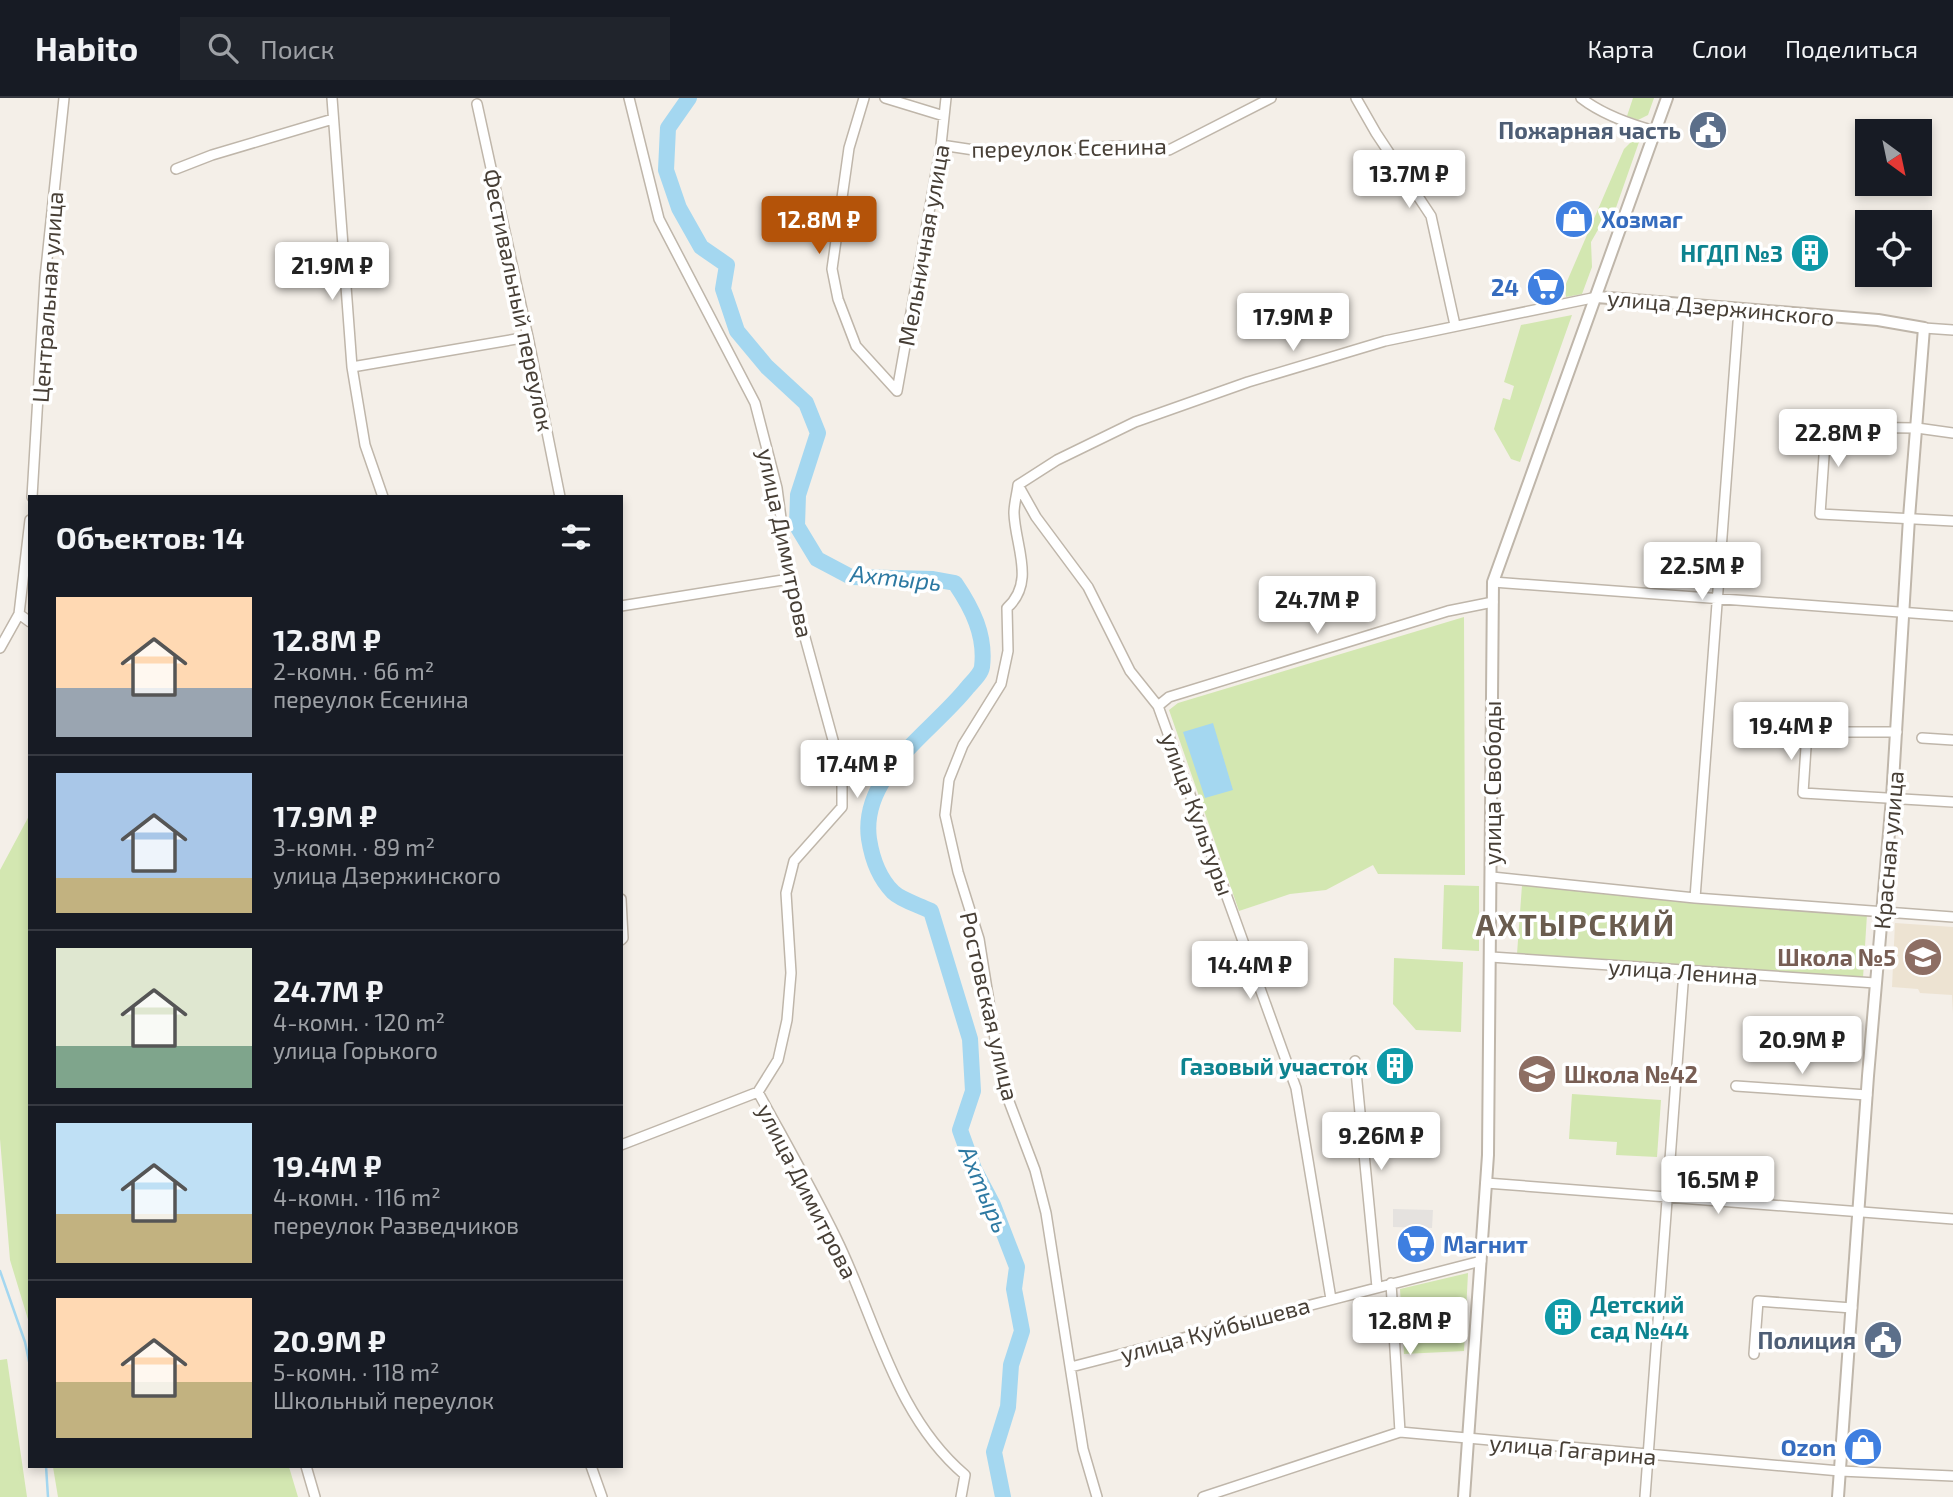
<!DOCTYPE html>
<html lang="ru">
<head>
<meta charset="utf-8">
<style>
  body { margin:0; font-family:"Exo 2",sans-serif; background:#20242c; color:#f1f3f6; height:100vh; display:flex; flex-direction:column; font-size:26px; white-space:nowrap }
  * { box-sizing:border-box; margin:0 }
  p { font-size:23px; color:#9ea1a6 }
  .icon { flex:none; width:38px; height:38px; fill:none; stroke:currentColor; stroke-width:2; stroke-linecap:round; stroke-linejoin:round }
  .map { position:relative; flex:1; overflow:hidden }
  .panel { position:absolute; left:28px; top:397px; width:595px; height:973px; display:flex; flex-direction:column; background:#171b24; border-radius:0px; box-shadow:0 4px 10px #0003 }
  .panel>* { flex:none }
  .needle { width:46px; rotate:147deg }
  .tools { position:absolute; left:1855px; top:21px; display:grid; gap:14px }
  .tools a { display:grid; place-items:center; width:77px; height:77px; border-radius:0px; background:#171b24; box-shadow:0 4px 10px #0003; font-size:35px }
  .price { position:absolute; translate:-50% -60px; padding:0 16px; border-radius:7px; background:#fff; color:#222; font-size:23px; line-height:46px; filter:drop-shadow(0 2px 4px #0008) }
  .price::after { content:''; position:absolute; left:50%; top:42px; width:21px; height:16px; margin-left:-10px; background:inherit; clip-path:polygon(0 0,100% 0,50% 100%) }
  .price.current { background:#b45309; color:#fff }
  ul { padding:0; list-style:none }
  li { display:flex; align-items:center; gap:21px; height:175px; padding:0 28px }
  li+li { border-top:2px solid #363941 }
  li span { display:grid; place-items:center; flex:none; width:196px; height:140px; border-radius:0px; color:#555 }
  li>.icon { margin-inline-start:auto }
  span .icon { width:84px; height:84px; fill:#fffc; stroke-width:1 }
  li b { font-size:30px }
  h2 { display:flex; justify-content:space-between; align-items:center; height:84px; padding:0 28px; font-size:30px }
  header { display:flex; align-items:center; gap:42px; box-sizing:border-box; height:98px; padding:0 35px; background:#171b24; border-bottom:2px solid #363941 }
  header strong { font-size:33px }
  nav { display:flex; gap:38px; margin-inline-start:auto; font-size:24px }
  .search { width:490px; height:63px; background:#20242c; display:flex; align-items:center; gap:18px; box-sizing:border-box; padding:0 24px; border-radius:0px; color:#9ea1a6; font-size:26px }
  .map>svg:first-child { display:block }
  .education { fill:#ede3d2 }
  .green { fill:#d3e7b1 }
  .parking { fill:#e5e2df }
  .water { fill:#a4d7f0 }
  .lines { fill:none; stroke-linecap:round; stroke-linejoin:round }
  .stream { stroke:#a4d7f0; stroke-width:2.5 }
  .river { stroke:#a4d7f0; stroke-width:16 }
  .minor-casing { stroke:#bfb6aa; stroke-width:12 }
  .tertiary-casing { stroke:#bfb6aa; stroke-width:14 }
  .minor { stroke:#fff; stroke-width:9 }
  .tertiary { stroke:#fff; stroke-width:10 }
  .labels { text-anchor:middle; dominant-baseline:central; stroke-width:7; stroke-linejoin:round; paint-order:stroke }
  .service-label { font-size:23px; font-weight:bold; fill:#4e5e75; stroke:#fff; text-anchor:end }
  .street-label { font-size:23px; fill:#473f36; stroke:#fff }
  .shop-label { font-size:23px; font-weight:bold; fill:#366cbe; stroke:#fff; text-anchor:start }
  .culture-label { font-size:23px; font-weight:bold; fill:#0d838f; stroke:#fff; text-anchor:end }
  .education-label { font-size:23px; font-weight:bold; fill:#785e54; stroke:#fff; text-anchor:end }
  .water-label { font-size:24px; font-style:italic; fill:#2d79a2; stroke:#fff }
  .district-label { font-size:30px; font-weight:bold; letter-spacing:2px; fill:#6a5c4e; stroke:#fff }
</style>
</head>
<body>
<header>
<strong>Habito</strong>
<div class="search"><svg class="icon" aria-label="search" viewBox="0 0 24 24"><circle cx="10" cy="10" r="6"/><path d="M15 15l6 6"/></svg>Поиск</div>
<nav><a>Карта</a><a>Слои</a><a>Поделиться</a></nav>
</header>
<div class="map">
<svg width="1953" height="1399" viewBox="0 0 1953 1399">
  <rect width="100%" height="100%" fill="#f4efe8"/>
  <path class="education" d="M 1895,825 L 1953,829 L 1953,916 L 1952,897 L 1920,895 L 1918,891 L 1892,889 Z"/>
  <path class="green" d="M 1633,0 L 1654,0 L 1648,17 L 1638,22 L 1627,18 Z
    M 1632,43 L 1639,44 L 1612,121 L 1599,130 L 1591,144 L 1592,169 L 1582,196 L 1566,199 L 1565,188 L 1624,51 Z
    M 1572,217 L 1520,364 L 1511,361 L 1494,331 L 1503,300 L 1510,302 L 1514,288 L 1504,284 L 1521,227 Z
    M 1464,519 L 1465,777 L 1378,776 L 1373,767 L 1326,792 L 1290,796 L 1239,813 L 1169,612 L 1178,605 Z
    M 30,716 L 30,1228 L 10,1162 L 0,1041 L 0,772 Z
    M 1444,787 L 1479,788 L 1479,853 L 1442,851 Z
    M 1522,787 L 1867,816 L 1863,880 L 1517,856 Z
    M 1394,860 L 1463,864 L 1461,934 L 1416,932 L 1393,906 Z
    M 1572,996 L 1661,1002 L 1657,1059 L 1616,1057 L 1617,1044 L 1569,1041 Z
    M 1468,1175 L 1464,1253 L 1404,1256 L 1400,1191 Z
    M 7,1261 L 27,1399 L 0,1399 L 0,1262 Z
    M 53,1369 L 289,1369 L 298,1399 L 58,1399 Z"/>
  <path class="parking" d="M 1393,1111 L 1433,1112 L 1432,1130 L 1393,1129 Z"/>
  <path class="water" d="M 1213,625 L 1233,692 L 1205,700 L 1183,634 Z"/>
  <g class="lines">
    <path class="stream" d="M 0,1173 L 25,1244 L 30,1268
      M 46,1368 L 48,1399"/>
    <path class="river" d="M 689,0 L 668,30 L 666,72 L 679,110 L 701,149 L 727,167 L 723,191 L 737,233 L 767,269 L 806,305 L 818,335 L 798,397 L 797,428 L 817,461 L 851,479 L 933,481 L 955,485 C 972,510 986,537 982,569 C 981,576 972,584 967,590 C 932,634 860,677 869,741 C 872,760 878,779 893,794 C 901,802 919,807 931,813 L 970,941 L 973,993 L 960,1032 L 974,1071 L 993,1107 L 1017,1169 L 1014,1191 L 1022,1233 L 1011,1267 L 1008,1309 L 994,1354 L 1003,1399"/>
    <g class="minor-casing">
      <path id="minor" d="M 332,0 L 352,269 L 365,347 L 383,399
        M 629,0 L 659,121 L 755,305 L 777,390 L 789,481 L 842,675 L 842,709 L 794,763 L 786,795 L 791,875 L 787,922 L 778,962 L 758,994 C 784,1042 812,1091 836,1140 C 876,1221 894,1317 965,1377 L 961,1399
        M 864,0 L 849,50 L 832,171 L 838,201 L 856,248 L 897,293
        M 885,0 L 944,18
        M 1356,0 L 1376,35 L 1431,118 L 1455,227
        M 1581,0 C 1603,17 1629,26 1655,33
        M 477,6 L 528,239 L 560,399
        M 941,47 L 994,55 L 1119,48 L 1169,52 L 1271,0
        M 176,71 L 212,57 L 333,21
        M 1924,230 L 1953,232
        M 352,269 L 528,239
        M 897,293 L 941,47 L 946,0
        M 1953,335 L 1917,330 L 1826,329 L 1820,416 L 1953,423
        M 1018,387 C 1017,396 1014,406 1014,415 C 1015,448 1036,484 1007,510 L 1008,553 L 1001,586 L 963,647 L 949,682 L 945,717 L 958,774 L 979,841 L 1002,985 L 1035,1072 L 1046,1115 L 1083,1351 L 1097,1399
        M 1018,387 L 1036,419 L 1088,489 L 1130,573 L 1158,608 L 1296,990 L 1331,1201
        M 1018,387 L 1057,362 L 1135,324 L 1248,284 L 1385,243 L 1597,199
        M 32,399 L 45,180 L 64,0
        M 1493,484 L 1953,518
        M 621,508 L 789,481
        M 19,516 L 30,524
        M 0,550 L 19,516 L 30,422
        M 1158,608 L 1169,599 L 1448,513 L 1493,504
        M 1897,634 L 1807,634 L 1803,695 L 1953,704
        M 1922,640 L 1953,642
        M 1492,779 L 1695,800 L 1953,819
        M 1695,800 L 1739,211
        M 621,801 L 623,840 L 621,842
        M 1491,859 L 1875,885
        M 1355,963 L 1377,1189
        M 1736,988 L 1867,997
        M 621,1047 L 758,994
        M 1486,1085 L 1953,1121
        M 1391,1185 L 1400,1334
        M 1754,1256 L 1758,1203 L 1852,1210
        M 1071,1269 L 1481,1163
        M 306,1368 L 315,1399
        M 591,1368 L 602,1399
        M 1203,1399 L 1400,1334 L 1840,1373 L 1953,1378
        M 1645,1399 L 1684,873"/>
    </g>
    <g class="tertiary-casing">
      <path id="tertiary" d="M 1597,199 L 1878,222 L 1924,230 L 1909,420 L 1892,700 L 1868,978 L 1838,1399
        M 1464,1399 L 1488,1057 L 1493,484 L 1667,0"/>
    </g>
    <use href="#minor" class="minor"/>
    <use href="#tertiary" class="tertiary"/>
  </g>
  <defs>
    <g id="civic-disc" transform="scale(2.0125)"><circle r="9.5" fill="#5c6f8a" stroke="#fff"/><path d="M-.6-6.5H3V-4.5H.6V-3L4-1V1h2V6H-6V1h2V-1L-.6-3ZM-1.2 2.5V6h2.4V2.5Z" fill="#fff"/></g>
    <g id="shop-disc" transform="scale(2.0125)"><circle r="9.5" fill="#3f7fe0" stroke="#fff"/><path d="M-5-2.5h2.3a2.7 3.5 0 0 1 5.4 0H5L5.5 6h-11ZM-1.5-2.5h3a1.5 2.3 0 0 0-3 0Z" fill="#fff"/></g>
    <g id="building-disc" transform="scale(2.0125)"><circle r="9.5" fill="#0f9aa8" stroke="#fff"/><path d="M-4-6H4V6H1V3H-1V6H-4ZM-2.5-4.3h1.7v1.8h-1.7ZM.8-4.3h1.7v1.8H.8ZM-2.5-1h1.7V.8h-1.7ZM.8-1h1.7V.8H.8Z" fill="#fff"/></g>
    <g id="supermarket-disc" transform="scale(2.0125)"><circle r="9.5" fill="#3f7fe0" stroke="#fff"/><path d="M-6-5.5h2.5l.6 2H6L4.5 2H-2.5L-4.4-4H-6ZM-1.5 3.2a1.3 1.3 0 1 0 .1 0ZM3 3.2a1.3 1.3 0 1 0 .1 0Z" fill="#fff"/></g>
    <g id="school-disc" transform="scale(2.0125)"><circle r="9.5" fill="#8d6e63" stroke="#fff"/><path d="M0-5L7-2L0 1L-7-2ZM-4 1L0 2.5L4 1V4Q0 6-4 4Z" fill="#fff"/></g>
  </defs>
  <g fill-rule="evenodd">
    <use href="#civic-disc" x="1708" y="32"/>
    <use href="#shop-disc" x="1574" y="121"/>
    <use href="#building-disc" x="1810" y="155"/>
    <use href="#supermarket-disc" x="1546" y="189"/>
    <use href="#school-disc" x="1923" y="859"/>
    <use href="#building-disc" x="1395" y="968"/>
    <use href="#school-disc" x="1537" y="976"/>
    <use href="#supermarket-disc" x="1416" y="1146"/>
    <use href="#building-disc" x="1563" y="1219"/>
    <use href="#civic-disc" x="1883" y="1242"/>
    <use href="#shop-disc" x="1863" y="1349"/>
  </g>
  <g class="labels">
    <g class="service-label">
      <text x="1681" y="32">Пожарная часть</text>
      <text x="1856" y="1242">Полиция</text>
    </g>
    <g class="street-label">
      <text transform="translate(1069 49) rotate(-1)">переулок Есенина</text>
      <text transform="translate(923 147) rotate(-80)">Мельничная улица</text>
      <text transform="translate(47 199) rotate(-86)">Центральная улица</text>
      <text transform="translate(519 202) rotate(78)">Фестивальный переулок</text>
      <text transform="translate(1721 209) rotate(5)">улица Дзержинского</text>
      <text transform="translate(786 445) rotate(78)">улица Димитрова</text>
      <text transform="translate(1492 685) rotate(-90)">улица Свободы</text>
      <text transform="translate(1198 716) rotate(70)">улица Культуры</text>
      <text transform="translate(1888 752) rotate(-85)">Красная улица</text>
      <text transform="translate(1683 873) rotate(4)">улица Ленина</text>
      <text transform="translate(990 908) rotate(77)">Ростовская улица</text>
      <text transform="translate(808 1093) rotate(63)">улица Димитрова</text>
      <text transform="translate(1215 1231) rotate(-15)">улица Куйбышева</text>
      <text transform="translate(1573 1351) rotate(5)">улица Гагарина</text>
    </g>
    <g class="shop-label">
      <text x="1601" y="121">Хозмаг</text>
      <text x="1519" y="189" text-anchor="end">24</text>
      <text x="1443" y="1146">Магнит</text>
      <text x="1836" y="1349" text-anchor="end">Ozon</text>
    </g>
    <g class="culture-label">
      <text x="1783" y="155">НГДП №3</text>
      <text x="1368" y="968">Газовый участок</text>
      <text x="1590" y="1206" text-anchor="start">Детский<tspan x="1590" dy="26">сад №44</tspan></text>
    </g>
    <g class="education-label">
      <text x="1896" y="859">Школа №5</text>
      <text x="1564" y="976" text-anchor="start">Школа №42</text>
    </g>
    <g class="water-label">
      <text transform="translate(896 479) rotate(6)">Ахтырь</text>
      <text transform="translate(985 1091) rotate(67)">Ахтырь</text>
    </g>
    <g class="district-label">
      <text x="1576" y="826">АХТЫРСКИЙ</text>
    </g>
  </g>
</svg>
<div class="tools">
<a><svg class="needle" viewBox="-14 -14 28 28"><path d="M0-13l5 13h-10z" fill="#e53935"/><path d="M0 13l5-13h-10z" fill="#9ea1a6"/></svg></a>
<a><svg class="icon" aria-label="locate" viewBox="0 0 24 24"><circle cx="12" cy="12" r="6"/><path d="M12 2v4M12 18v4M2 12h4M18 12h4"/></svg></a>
</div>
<b class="price" style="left:1409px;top:112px">13.7M ₽</b>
<b class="price current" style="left:819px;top:158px">12.8M ₽</b>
<b class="price" style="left:332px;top:204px">21.9M ₽</b>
<b class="price" style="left:1293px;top:255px">17.9M ₽</b>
<b class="price" style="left:1838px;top:371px">22.8M ₽</b>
<b class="price" style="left:1702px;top:504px">22.5M ₽</b>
<b class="price" style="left:1317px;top:538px">24.7M ₽</b>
<b class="price" style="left:1791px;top:664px">19.4M ₽</b>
<b class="price" style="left:857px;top:702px">17.4M ₽</b>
<b class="price" style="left:1250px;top:903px">14.4M ₽</b>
<b class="price" style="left:1802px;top:978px">20.9M ₽</b>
<b class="price" style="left:1381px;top:1074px">9.26M ₽</b>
<b class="price" style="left:1718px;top:1118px">16.5M ₽</b>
<b class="price" style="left:1410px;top:1259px">12.8M ₽</b>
<section class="panel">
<h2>Объектов: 14<svg class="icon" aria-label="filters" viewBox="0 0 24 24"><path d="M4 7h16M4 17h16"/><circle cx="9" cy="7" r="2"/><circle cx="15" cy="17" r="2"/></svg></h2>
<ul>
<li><span style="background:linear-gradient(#ffd9b3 65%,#9aa5b1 0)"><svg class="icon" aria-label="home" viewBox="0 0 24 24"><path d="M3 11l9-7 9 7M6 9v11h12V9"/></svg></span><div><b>12.8M ₽</b><p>2-комн. · 66 m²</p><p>переулок Есенина</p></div></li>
<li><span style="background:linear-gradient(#a9c7e8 75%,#c2b280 0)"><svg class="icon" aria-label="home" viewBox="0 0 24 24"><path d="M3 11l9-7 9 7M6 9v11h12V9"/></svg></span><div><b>17.9M ₽</b><p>3-комн. · 89 m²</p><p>улица Дзержинского</p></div></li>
<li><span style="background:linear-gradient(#dfe7d0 70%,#7fa58c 0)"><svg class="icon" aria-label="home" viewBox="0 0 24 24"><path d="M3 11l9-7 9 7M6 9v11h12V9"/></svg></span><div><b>24.7M ₽</b><p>4-комн. · 120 m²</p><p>улица Горького</p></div></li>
<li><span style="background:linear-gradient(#bfe0f5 65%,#c2b280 0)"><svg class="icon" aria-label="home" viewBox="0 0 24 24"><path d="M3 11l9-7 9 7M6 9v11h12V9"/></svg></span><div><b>19.4M ₽</b><p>4-комн. · 116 m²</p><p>переулок Разведчиков</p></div></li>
<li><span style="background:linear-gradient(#ffd9b3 60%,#c2b280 0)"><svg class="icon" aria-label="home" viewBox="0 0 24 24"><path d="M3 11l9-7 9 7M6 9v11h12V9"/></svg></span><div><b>20.9M ₽</b><p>5-комн. · 118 m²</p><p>Школьный переулок</p></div></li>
</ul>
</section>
</div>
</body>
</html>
